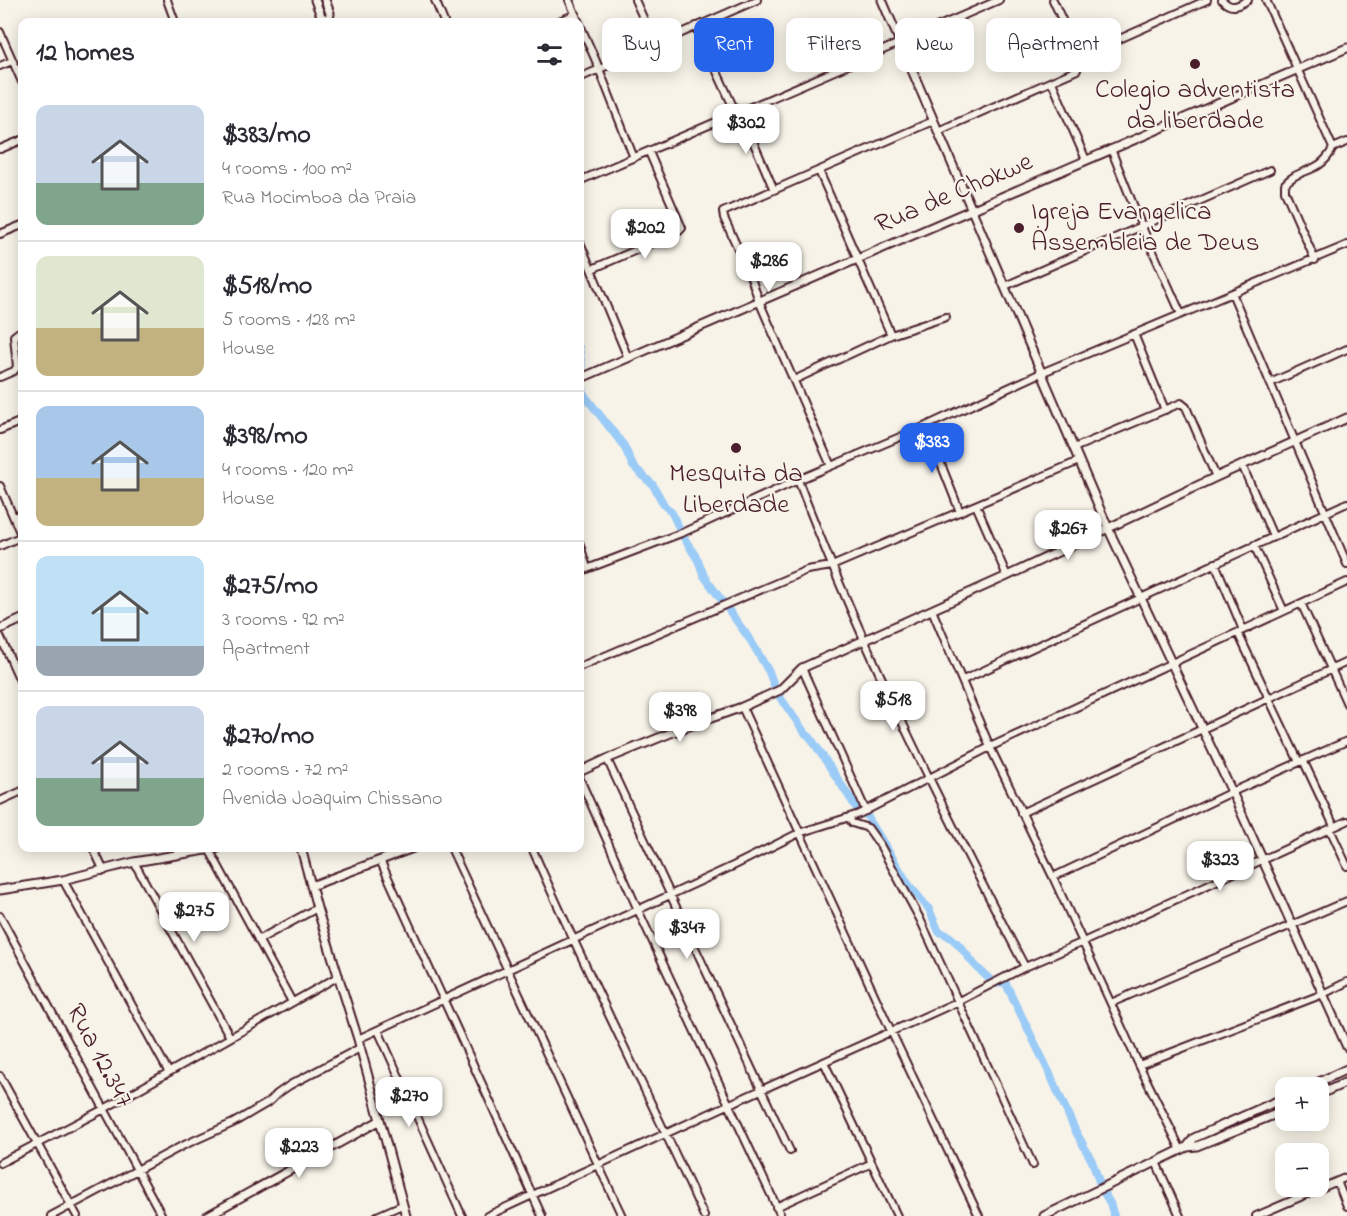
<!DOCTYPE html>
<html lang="en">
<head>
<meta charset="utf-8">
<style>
  body { margin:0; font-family:"Indie Flower",sans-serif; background:#f2f2f3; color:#2b2b33; height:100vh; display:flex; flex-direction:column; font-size:22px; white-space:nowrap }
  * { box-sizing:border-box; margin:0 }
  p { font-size:20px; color:#7c7c81 }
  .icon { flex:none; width:33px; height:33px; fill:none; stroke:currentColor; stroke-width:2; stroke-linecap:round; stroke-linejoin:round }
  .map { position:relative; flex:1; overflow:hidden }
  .side { position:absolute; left:18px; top:18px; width:566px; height:834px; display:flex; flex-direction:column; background:#fff; border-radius:12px; box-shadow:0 3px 15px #0003 }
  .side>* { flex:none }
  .hud { position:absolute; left:602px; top:18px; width:570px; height:54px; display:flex; gap:12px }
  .controls { position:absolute; left:1275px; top:1077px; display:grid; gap:12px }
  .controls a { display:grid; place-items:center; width:54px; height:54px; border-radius:12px; background:#fff; box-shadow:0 3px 15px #0003; font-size:30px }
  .price { position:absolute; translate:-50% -51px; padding:0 14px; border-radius:12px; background:#fff; color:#222; font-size:20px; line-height:39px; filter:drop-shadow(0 2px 3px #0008) }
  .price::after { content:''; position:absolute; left:50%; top:36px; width:18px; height:14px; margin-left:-9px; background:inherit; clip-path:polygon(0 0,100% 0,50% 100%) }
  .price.selected { background:#2563eb; color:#fff }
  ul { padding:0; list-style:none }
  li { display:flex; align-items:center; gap:18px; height:150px; padding:0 18px }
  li+li { border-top:2px solid #e1e1e2 }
  li span { display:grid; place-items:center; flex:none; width:168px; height:120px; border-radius:12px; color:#555 }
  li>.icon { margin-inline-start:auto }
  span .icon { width:72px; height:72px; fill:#fffc; stroke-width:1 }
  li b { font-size:26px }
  h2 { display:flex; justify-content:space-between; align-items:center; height:72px; padding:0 18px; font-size:26px }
  .pill { padding:0 21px; border-radius:12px; background:#fff; box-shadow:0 3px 15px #0003; font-size:21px; line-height:54px }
  .pill.selected { background:#2563eb; color:#fff }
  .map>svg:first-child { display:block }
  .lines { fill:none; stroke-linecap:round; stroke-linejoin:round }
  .canal { stroke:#9bcbf7; stroke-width:8 }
  .minor-casing { stroke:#4a1f2b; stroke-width:10 }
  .tertiary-casing { stroke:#4a1f2b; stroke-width:11 }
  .minor { stroke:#f7f3e8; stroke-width:6 }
  .tertiary { stroke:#f7f3e8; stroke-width:7 }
  .poi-dot { fill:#4a1f2b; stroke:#f7f3e8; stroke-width:2 }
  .labels { text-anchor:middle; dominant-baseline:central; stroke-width:4.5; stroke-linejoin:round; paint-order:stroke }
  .poi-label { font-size:27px; fill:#4a1f2b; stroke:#f7f3e8 }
  .street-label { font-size:27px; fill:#4a1f2b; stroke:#f7f3e8 }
</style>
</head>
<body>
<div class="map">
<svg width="1347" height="1216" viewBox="0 0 1347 1216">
  <rect width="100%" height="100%" fill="#f7f3e8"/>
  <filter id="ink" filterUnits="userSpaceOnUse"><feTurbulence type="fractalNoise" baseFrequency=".0167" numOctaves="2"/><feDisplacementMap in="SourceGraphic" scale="12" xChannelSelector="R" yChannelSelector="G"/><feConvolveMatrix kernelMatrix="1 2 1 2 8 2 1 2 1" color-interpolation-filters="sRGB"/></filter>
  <g filter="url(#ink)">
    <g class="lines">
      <path class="canal" d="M 579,348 L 582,368 L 581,384 L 585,396 L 624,446 L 633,466 L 653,485 L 664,505 L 672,513 L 684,538 L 698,560 L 704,576 L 751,641 L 769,672 L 777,693 L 805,733 L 810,737 L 856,807 L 864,811 L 909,885 L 929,909 L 939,932 C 956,936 964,953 975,965 C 980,971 987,976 992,982
        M 995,984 L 1003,982 L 1006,984 L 1049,1072 L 1075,1130 L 1092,1161 L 1102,1190 L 1110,1203 L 1114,1216"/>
      <g class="minor-casing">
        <path id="minor" d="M 167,0 L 175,22
          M 435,0 L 444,22
          M 569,0 L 596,61 L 634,158
          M 635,0 L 655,44
          M 1222,0 C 1231,10 1238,6 1248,0
          M 1266,0 L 1333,148
          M 254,22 L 255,22
          M 557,22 L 576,14
          M 696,26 L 736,113
          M 0,32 L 22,82
          M 1079,57 L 1207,0
          M 0,66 L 12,61
          M 579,78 L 757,0
          M 1052,82 L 1086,160
          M 740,111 L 774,190
          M 938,131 L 1077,70 L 1079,57 L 1053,0
          M 0,149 L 22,140
          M 1111,149 L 1142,227 L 1181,314
          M 819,171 L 891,335
          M 579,181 L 999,0
          M 0,234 L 22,225
          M 579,240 L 628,358
          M 1315,260 L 1285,191 L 1285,184 C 1299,167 1320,175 1333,148 L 1347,142
          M 592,269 L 678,232 L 682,228 L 649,152
          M 1005,286 L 1270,170
          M 1232,293 L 1347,564
          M 1134,334 L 1165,410
          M 0,377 L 14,371 L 17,367 L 14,336 L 22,330
          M 794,380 L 891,335 L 946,317
          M 1270,383 L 1347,349
          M 926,426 L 960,512
          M 0,430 L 22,421
          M 1074,448 L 1181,403 L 1186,407 L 1216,477
          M 1242,465 L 1273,536
          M 831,466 L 759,301 L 750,275 L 724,218 L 723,212 L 933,121
          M 798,480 C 862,649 942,807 1025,967
          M 0,486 L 22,537
          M 976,505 L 1007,576
          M 14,517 L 22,514
          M 579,542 L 587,568
          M 1254,545 L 1284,611
          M 0,546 L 22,536
          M 1215,563 L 1243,630
          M 579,572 L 684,532 L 798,480 L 926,426 L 1041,373 L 1347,245
          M 1301,603 L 1347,704
          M 932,610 L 990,747 L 1053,877 L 1139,1065 L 1181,1150
          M 1238,633 L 1299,762
          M 0,636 L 22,685
          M 579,667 L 807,570 L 832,566 L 1079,461
          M 802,668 L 866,811
          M 963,680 L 1347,503
          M 742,707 L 891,1031 L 979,1216
          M 607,759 L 790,1151
          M 1303,760 L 1334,826
          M 579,777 L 638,910 L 781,1216
          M 0,801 L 22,791
          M 1021,813 L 1347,662
          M 849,817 L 852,823 L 868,828 L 880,845 L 920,919 L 1033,1165
          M 1330,829 L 1347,866
          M 93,848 L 104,871
          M 451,848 L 622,1216
          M 532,848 C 586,972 648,1093 704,1216
          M 209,849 L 292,1002
          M 380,860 L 542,1216
          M 134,862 L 230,1037
          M 1053,877 L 1232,792 L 1347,741
          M 63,880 L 168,1071
          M 0,916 L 162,1216
          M 258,940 L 317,908
          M 1111,1003 L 1347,901
          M 378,1030 L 462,1216
          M 358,1039 L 735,865 L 799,833 L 859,814 L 990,747 L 1347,582
          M 824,1062 L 897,1216
          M 1139,1065 L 1323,994 L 1347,982
          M 0,1076 L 77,1216
          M 1156,1162 L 1180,1216
          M 0,1163 L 104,1109 L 339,976
          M 1337,1181 L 1347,1206
          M 776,1207 L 872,1163
          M 51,1216 L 182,1146 L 233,1123 L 269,1102 L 277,1094 L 290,1085 L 360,1048
          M 377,1216 L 402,1205
          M 487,1216 L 730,1104 L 957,1002 L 1025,967 L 1083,942 L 1347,821
          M 1256,1216 L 1347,1177"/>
      </g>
      <g class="tertiary-casing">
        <path id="tertiary" d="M 315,0 L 321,16 L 329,22
          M 325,0 L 330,13 L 329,22
          M 882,0 L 1108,528 L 1232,792 L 1347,1047
          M 579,379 L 1347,48
          M 0,629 L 22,619
          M 579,772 L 607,759 L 683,728 L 742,707 L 780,690 L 802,668 L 1007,576 L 1216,477 L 1347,418
          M 301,848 L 317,908 L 358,1039 L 406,1216
          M 311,886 L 413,848
          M 0,890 L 63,880 L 134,862 L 218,848
          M 1306,1088 L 1347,1069
          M 1318,1095 L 1347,1082
          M 1187,1147 L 1194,1138 L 1286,1097
          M 207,1216 L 379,1121
          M 1044,1216 L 1187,1147 L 1197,1146 L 1286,1110"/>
      </g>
      <use href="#minor" class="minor"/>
      <use href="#tertiary" class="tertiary"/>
    </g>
  </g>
  <g class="poi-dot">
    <circle cx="1195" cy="64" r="6"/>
    <circle cx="1019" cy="228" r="6"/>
    <circle cx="736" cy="448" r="6"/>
  </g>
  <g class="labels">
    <g class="poi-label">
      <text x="1195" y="90">Colegio adventista<tspan x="1195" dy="31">da liberdade</tspan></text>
      <text x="1031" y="212" text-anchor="start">Igreja Evangelica<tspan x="1031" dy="31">Assembleia de Deus</tspan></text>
      <text x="736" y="474">Mesquita da<tspan x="736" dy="31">Liberdade</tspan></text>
    </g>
    <g class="street-label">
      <text transform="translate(954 194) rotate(-23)">Rua de Chokwe</text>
      <text transform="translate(99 1056) rotate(62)">Rua 12.347</text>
    </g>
  </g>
</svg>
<div class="controls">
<a>+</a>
<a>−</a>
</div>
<b class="price" style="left:746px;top:155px">$302</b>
<b class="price" style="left:645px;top:260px">$202</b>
<b class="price" style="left:769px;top:293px">$286</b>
<b class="price selected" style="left:932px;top:474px">$383</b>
<b class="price" style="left:1068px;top:561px">$267</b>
<b class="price" style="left:893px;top:732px">$518</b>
<b class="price" style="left:680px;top:743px">$398</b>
<b class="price" style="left:1220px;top:892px">$323</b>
<b class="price" style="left:194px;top:943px">$275</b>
<b class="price" style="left:687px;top:960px">$347</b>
<b class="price" style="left:409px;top:1128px">$270</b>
<b class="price" style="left:299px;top:1179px">$223</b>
<div class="hud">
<a class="pill">Buy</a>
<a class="pill selected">Rent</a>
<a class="pill">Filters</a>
<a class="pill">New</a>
<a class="pill">Apartment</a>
</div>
<section class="side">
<h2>12 homes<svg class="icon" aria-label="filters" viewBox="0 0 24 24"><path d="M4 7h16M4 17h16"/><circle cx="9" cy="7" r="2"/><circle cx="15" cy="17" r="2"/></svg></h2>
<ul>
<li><span style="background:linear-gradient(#c9d6e8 65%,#7fa58c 0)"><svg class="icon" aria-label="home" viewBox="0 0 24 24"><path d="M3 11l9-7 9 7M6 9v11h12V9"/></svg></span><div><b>$383/mo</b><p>4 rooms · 100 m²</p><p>Rua Mocimboa da Praia</p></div></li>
<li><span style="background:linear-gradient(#dfe7d0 60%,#c2b280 0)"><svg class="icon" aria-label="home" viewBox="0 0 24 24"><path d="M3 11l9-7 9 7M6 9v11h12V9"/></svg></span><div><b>$518/mo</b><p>5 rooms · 128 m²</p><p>House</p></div></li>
<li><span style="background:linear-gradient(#a9c7e8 60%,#c2b280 0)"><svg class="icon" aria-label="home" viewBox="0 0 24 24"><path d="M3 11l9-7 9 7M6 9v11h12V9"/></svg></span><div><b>$398/mo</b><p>4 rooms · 120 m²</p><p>House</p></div></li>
<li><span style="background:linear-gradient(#bfe0f5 75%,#9aa5b1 0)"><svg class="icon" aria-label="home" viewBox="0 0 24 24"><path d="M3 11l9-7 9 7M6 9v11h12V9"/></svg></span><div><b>$275/mo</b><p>3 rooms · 92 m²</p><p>Apartment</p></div></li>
<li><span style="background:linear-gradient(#c9d6e8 60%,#7fa58c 0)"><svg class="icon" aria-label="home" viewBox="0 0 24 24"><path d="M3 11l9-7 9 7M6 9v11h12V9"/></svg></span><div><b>$270/mo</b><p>2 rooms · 72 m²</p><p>Avenida Joaquim Chissano</p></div></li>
</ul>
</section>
</div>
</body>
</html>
